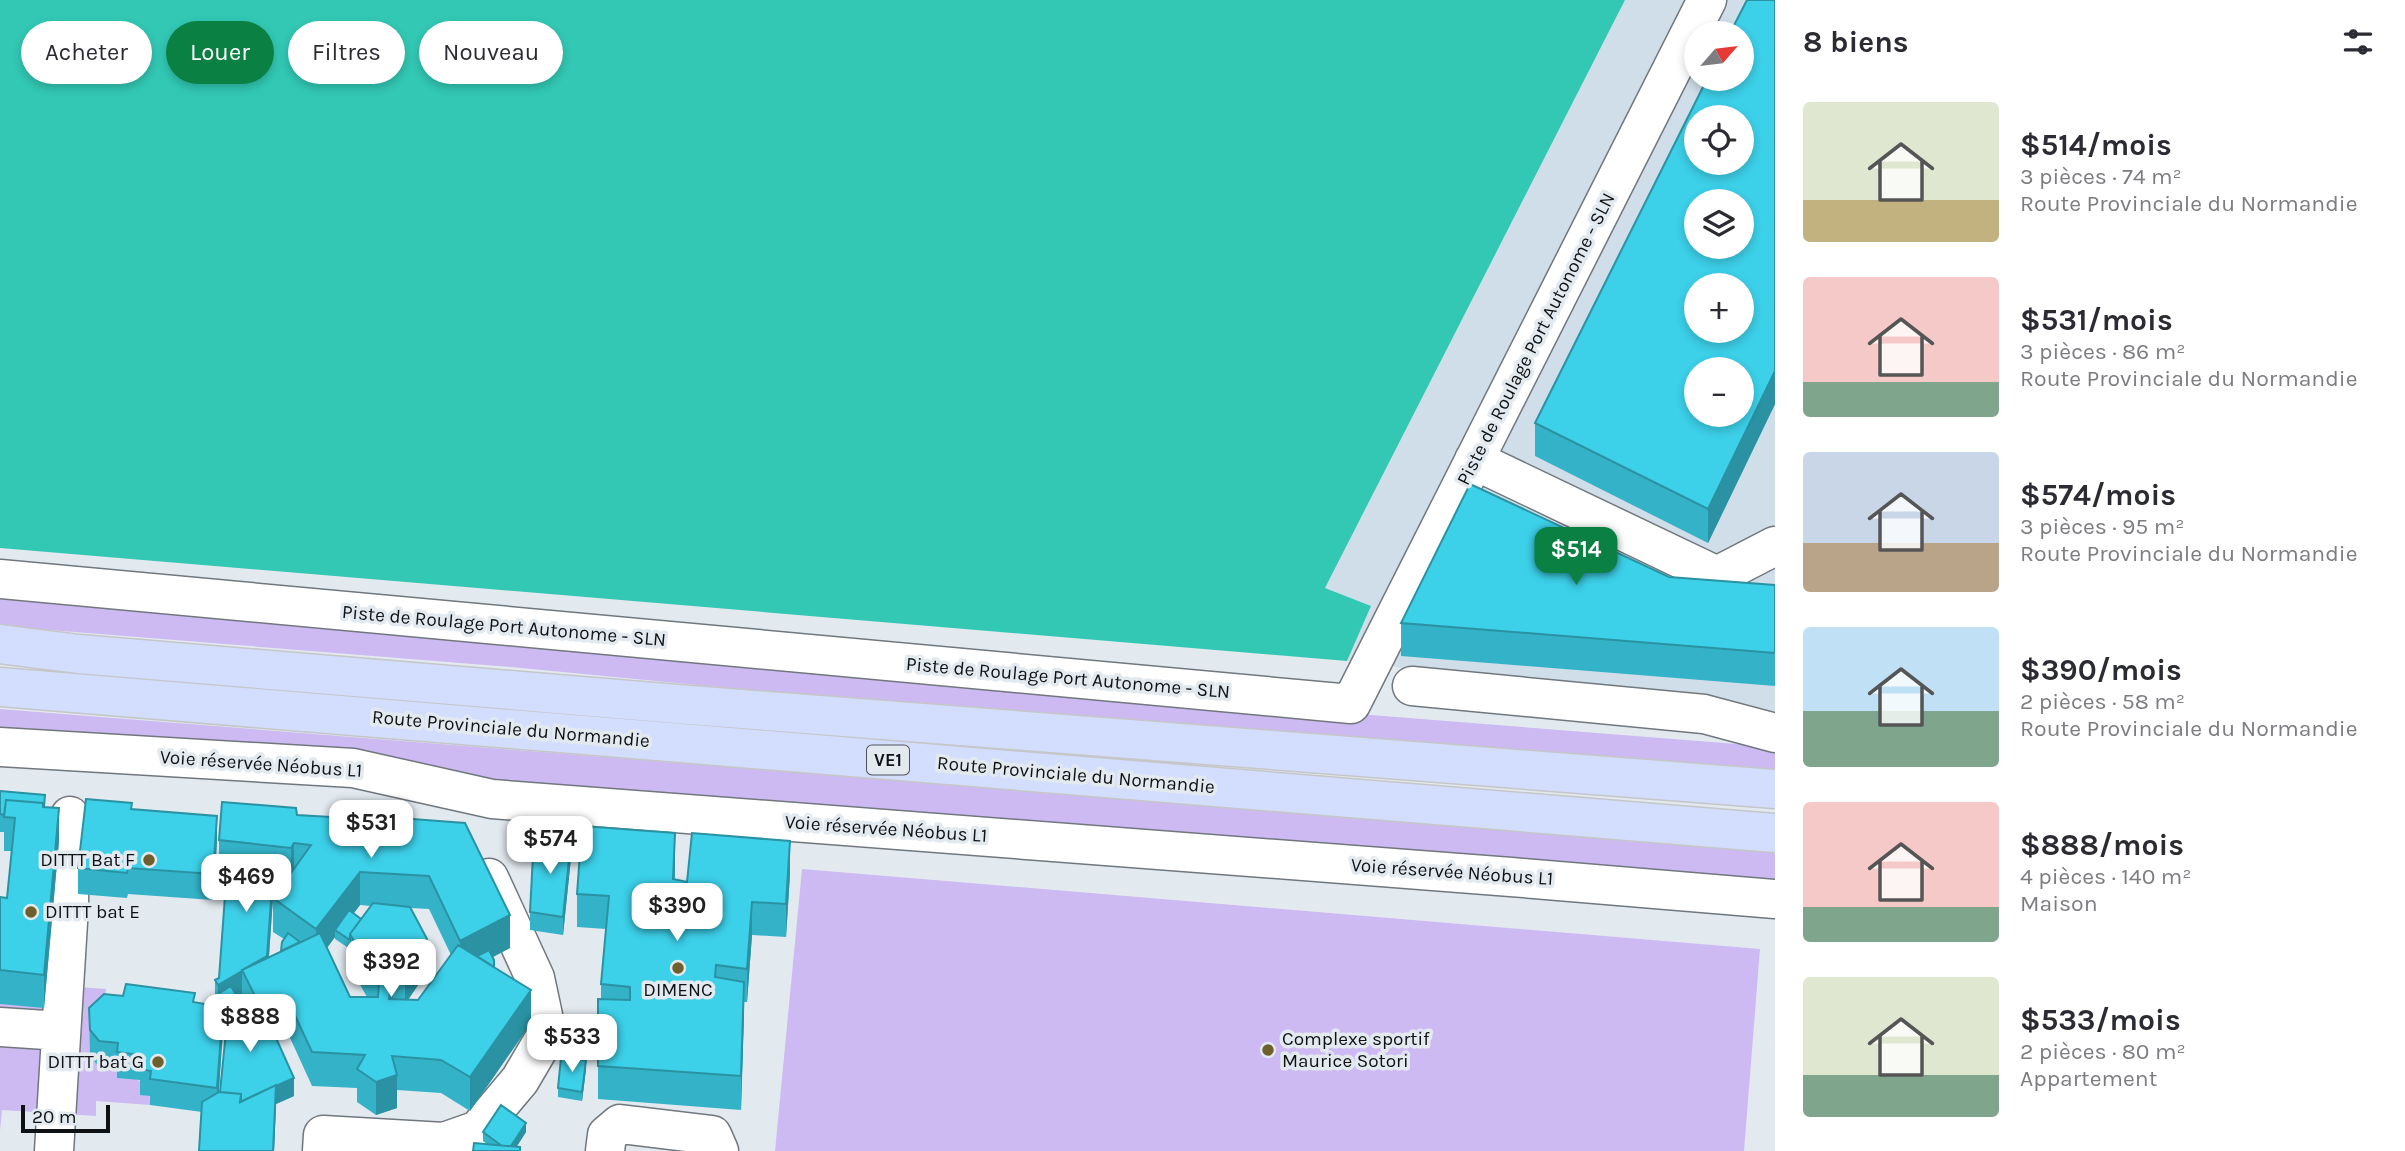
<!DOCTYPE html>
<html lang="fr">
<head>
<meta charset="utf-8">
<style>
  body { margin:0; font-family:Karla,sans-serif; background:#f7f7f7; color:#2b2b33; height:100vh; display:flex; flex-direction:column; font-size:26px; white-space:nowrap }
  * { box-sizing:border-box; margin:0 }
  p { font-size:23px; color:#7c7c81 }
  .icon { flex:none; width:38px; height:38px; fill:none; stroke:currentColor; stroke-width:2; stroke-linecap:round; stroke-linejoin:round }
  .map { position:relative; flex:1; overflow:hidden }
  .details { display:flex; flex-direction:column; background:#fff; width:630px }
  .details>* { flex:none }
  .hud { position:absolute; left:21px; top:21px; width:665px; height:63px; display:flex; gap:14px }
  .needle { width:46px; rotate:62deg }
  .fabs { position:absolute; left:1684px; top:21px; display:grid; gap:14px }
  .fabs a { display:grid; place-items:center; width:70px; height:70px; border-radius:50%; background:#fff; box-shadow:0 4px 10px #0003; font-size:35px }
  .scale { position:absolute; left:21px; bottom:18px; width:89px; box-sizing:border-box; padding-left:7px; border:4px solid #0f1214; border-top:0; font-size:19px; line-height:24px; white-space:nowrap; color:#0f1214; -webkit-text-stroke:5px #e2eaf0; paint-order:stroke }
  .price { position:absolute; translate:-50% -60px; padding:0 16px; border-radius:14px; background:#fff; color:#222; font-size:23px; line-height:46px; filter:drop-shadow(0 2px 4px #0008) }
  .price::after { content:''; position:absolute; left:50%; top:42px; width:21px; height:16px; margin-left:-10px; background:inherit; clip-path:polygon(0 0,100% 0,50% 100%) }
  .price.current { background:#0b8043; color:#fff }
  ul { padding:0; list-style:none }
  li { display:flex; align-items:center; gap:21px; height:175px; padding:0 28px }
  li span { display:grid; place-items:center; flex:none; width:196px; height:140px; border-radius:7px; color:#555 }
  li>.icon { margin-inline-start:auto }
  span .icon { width:84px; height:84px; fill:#fffc; stroke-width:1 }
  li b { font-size:30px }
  h2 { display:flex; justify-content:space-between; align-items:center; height:84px; padding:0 28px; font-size:30px }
  .chip { padding:0 24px; border-radius:32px; background:#fff; box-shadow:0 4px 10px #0003; font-size:24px; line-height:63px }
  .chip.current { background:#0b8043; color:#fff }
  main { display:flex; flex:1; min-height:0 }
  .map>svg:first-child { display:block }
  .built { fill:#cfdee9; fill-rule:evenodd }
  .green { fill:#cebaf2 }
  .water { fill:#32c8b4 }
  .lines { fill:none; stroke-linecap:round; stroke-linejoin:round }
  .minor-casing { stroke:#70777d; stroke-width:41 }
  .major-casing { stroke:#c5c6c7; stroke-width:41 }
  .minor { stroke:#fff; stroke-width:38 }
  .major { stroke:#d3ddfe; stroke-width:38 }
  .wall { fill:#34b3c8; fill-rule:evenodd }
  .shaded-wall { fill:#2a92a3 }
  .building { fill:#3cd0e9; stroke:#2a92a3; stroke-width:2; fill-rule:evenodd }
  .poi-dot { fill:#6f5f2d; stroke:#e2eaf0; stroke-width:2.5 }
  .labels { text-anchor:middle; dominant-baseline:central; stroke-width:7; stroke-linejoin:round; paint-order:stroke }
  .shield { fill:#e2eaf0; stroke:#4e5356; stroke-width:2 }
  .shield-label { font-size:18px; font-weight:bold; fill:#0f1214 }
  .street-label { font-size:19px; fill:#0f1214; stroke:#e2eaf0 }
  .poi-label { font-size:19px; fill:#0f1214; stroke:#e2eaf0; text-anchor:end }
</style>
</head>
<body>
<main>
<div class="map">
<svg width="1775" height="1151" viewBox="0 0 1775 1151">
  <rect width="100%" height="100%" fill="#e2eaf0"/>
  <path class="built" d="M 1625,0 L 1775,0 L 1775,714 L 1347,661 L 1371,606 L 1325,588 ZM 1696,33 L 1741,33 L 1741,79 L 1696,79 ZM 1696,117 L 1741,117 L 1741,163 L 1696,163 ZM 1696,201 L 1741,201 L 1741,247 L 1696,247 ZM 1696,285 L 1741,285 L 1741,331 L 1696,331 ZM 1696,369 L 1741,369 L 1741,415 L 1696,415 Z"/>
  <path class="green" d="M 0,593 L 1143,697 L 1775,747 L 1775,773 L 830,698 L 511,667 L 0,626 Z
    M 0,709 L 1775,850 L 1775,887 L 1037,832 L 0,736 Z
    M 802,869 L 1760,949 L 1744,1151 L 775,1151 Z
    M 64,986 L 106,989 L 104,1007 L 118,1069 C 134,1077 152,1084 150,1105 L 96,1101 L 96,1116 L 2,1110 L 0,1131 L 0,1003 Z"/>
  <path class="water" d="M 0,0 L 1625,0 L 1325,588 L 1371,606 L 1347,661 L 0,548 Z"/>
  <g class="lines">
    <g class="minor-casing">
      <path id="minor" d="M 1474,460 L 1717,576 L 1775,546
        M 0,579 L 1351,704 L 1707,0
        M 1412,686 L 1704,714 L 1775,733
        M 0,747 L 353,768 L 492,799 L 1511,877 L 1775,899
        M 0,1027 L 61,1031
        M 54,1151 L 69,906 L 70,816
        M 322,1151 L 323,1135 L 444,1142 L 478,1130 L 520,1080 L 547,1034 L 535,978 L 489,878
        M 605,1151 L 607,1135 L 620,1124 L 712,1135 L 719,1151"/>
    </g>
    <g class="major-casing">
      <path id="major" d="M 0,644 L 79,654 L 677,704 L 1775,789
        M 0,687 L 1775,833"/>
    </g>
    <use href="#minor" class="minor"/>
    <use href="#major" class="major"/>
  </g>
  <path class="wall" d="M 1775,0 L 1775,404 L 1708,543 L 1535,456 L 1535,423 Z
    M 1669,577 L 1775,585 L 1775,686 L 1401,656 L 1401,623 Z
    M 0,791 L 45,807 L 59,841 L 44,1008 L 0,1004 L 0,897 L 7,898 L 12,851 L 4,851 L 4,832 L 0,832 Z
    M 132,809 L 217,842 L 213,900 L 128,894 L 127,898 L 78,894 L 78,868 Z
    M 297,815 L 465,823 L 510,948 L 493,957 L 494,967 L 531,1023 L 470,1111 L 441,1093 L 397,1090 L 397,1108 L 376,1115 L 357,1102 L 357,1088 L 312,1086 L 286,1029 L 275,1034 L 294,1096 L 276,1104 L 274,1151 L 199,1151 L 202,1112 L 150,1105 L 150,1096 L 140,1095 L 140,1080 L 117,1078 L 117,1069 L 99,1067 L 90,1056 L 89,1008 L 195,1002 L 215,1006 L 215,980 L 219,978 L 227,874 L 219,873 L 219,840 ZM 274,880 L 285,881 L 273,898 L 273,932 L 284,939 L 281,951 L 269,957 ZM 360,905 L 371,906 L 361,919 L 354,913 ZM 410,908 L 429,909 L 451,955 L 418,1000 L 408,1000 L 427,972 ZM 335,937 L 335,939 L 350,949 L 350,967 L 367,997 L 350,997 L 327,948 ZM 242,997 L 242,1003 L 250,1020 L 239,999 ZM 223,1020 L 227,1026 L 220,1092 L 219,1092 Z
    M 571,858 L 563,935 L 530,930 L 530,912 Z
    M 675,867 L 675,880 L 687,882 L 790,874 L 786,937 L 752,935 L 747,1002 L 744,1002 L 741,1110 L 598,1099 L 598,999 L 601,999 L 601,984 L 606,929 L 577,927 L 577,894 Z
    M 586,1069 L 582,1101 L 558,1097 L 558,1088 Z
    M 483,1132 L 526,1132 L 516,1147 L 487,1144 L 483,1141 Z"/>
  <path class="shaded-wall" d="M 1775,371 L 1775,404 L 1708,543 L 1708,509 Z
    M 59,808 L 59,841 L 44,1008 L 44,975 Z
    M 217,816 L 217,842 L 213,900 L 213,874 Z
    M 675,833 L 675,867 L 673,913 L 673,879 Z
    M 571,840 L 571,858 L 563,935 L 563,917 Z
    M 790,841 L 790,874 L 786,937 L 786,904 Z
    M 294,843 L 294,876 L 291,882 L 291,848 Z
    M 274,859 L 274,885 L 267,982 L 252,991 Z
    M 360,872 L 360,905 L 339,932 L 335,930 L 335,937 L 316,962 L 316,929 Z
    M 752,902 L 752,935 L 747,1002 L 747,969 Z
    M 510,915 L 510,948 L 460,974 L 460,941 Z
    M 427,939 L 427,972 L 405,1004 L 405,971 Z
    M 393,970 L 393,1003 L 389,999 Z
    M 242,971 L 242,997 L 226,1007 L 218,994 L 218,985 Z
    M 744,982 L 744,1015 L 741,1110 L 741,1076 Z
    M 531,990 L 531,1023 L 470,1111 L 470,1077 Z
    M 286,996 L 286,1029 L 261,1041 L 261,1008 Z
    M 223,1007 L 223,1033 L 217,1114 L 217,1088 Z
    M 586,1060 L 586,1069 L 582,1101 L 582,1092 Z
    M 397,1075 L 397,1108 L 376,1115 L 376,1082 Z
    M 294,1078 L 294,1096 L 276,1104 L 274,1151 L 273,1151 L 240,1102 Z
    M 526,1123 L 526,1132 L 514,1151 L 508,1151 Z"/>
  <path class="building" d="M 1747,0 L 1775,0 L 1775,371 L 1708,509 L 1535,423 L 1707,79 L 1741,79 L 1741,33 L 1730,33 ZM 1696,117 L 1741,117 L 1741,163 L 1696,163 ZM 1696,201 L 1741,201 L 1741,247 L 1696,247 ZM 1696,285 L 1741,285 L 1741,331 L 1696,331 ZM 1696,369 L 1741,369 L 1741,415 L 1696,415 Z
    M 1470,484 L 1669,577 L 1775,585 L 1775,653 L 1401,623 Z
    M 0,791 L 45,795 L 44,807 L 43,807 L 43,803 L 6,800 L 4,815 L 0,814 Z
    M 86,799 L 132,803 L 131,809 L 217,816 L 213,874 L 128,868 L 127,873 L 78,868 Z
    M 6,800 L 43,803 L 43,807 L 59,808 L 44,975 L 0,970 L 0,897 L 7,898 L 15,818 L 4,817 Z
    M 222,802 L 296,808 L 297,815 L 331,817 L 333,813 L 465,823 L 510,915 L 460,941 L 429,876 L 360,872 L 316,929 L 273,898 L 311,845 L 294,843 L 291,848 L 219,840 Z
    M 582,826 L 675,833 L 673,879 L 687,882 L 692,833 L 790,841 L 786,904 L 752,902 L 747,969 L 716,965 L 715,977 L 744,982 L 741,1076 L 598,1066 L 598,999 L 630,1000 L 630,987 L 601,984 L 609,896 L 577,894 Z
    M 534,836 L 571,840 L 563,917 L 530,912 Z
    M 228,855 L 274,859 L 267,956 L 242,970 L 242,971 L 218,985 L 215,980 L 219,978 Z
    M 373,903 L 410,907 L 427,939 L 405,971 L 393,970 L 389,999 L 418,1000 L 458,945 L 531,990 L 470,1077 L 441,1060 L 392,1056 L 397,1075 L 376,1082 L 357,1069 L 365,1055 L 312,1052 L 286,996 L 261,1008 L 242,970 L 320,933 L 350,997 L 378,997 L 380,969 L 369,968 L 350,934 Z
    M 349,910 L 361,919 L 350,934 L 350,940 L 335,930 Z
    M 288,933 L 300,942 L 281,951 L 282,942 Z
    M 489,950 L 494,960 L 494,967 L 477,956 Z
    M 126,984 L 195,993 L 193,1002 L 223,1007 L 217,1088 L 150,1079 L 151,1071 L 140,1069 L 141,1055 L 117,1052 L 118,1043 L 99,1041 L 90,1030 L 89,1008 L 104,994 L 123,996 Z
    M 231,986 L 258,1035 L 272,1029 L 294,1078 L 276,1086 L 276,1085 L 241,1102 L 241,1094 L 220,1092 L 228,1011 L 218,994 Z
    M 561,1058 L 586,1060 L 582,1092 L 558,1088 Z
    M 276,1085 L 273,1151 L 199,1151 L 202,1102 L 219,1092 L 241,1094 L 240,1102 Z
    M 501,1105 L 526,1123 L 511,1146 L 502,1146 L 483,1132 Z
    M 474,1143 L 520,1147 L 520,1151 L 473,1151 Z"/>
  <g class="poi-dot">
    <circle cx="149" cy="860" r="7"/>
    <circle cx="31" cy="912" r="7"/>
    <circle cx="678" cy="968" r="7"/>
    <circle cx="1268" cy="1050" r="7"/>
    <circle cx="158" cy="1062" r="7"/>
  </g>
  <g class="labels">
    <rect class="shield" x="867" y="745.5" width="42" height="29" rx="5"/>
    <g class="shield-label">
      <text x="888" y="760">VE1</text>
    </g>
    <g class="street-label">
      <text transform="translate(1536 339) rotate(-63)">Piste de Roulage Port Autonome - SLN</text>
      <text transform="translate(504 626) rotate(5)">Piste de Roulage Port Autonome - SLN</text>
      <text transform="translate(1068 678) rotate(5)">Piste de Roulage Port Autonome - SLN</text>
      <text transform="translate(511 729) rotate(5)">Route Provinciale du Normandie</text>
      <text transform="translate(261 764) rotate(4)">Voie réservée Néobus L1</text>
      <text transform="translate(1076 775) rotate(5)">Route Provinciale du Normandie</text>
      <text transform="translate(886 829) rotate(4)">Voie réservée Néobus L1</text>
      <text transform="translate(1452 872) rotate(4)">Voie réservée Néobus L1</text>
    </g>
    <g class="poi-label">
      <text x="135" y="860">DITTT Bat F</text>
      <text x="45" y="912" text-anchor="start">DITTT bat E</text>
      <text x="678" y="990" text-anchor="middle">DIMENC</text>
      <text x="1282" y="1039" text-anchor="start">Complexe sportif<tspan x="1282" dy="22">Maurice Sotori</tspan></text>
      <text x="144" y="1062">DITTT bat G</text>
    </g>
  </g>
</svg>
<div class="fabs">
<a><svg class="needle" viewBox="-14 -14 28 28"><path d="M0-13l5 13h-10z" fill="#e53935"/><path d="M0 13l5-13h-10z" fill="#7c7c81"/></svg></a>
<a><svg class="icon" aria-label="locate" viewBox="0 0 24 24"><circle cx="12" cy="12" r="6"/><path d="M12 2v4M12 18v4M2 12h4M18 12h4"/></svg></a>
<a><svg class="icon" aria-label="layers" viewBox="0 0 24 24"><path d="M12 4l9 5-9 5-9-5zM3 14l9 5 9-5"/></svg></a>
<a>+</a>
<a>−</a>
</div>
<div class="scale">20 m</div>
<b class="price current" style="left:1576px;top:587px">$514</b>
<b class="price" style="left:371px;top:860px">$531</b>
<b class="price" style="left:550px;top:876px">$574</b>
<b class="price" style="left:246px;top:914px">$469</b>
<b class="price" style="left:677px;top:943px">$390</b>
<b class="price" style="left:391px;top:999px">$392</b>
<b class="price" style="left:250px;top:1054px">$888</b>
<b class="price" style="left:572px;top:1074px">$533</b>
<div class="hud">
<a class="chip">Acheter</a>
<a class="chip current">Louer</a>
<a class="chip">Filtres</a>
<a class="chip">Nouveau</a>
</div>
</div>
<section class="details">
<h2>8 biens<svg class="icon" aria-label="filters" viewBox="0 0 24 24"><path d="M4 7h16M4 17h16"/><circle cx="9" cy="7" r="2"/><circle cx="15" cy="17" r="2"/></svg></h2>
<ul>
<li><span style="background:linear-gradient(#dfe7d0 70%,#c2b280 0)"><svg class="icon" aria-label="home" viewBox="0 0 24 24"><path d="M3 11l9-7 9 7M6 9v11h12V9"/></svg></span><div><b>$514/mois</b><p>3 pièces · 74 m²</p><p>Route Provinciale du Normandie</p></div></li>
<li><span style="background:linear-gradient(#f6c9c9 75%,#7fa58c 0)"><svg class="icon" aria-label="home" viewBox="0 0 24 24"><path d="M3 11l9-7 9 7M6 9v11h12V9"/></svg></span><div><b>$531/mois</b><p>3 pièces · 86 m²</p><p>Route Provinciale du Normandie</p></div></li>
<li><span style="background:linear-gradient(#c9d6e8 65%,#b9a48a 0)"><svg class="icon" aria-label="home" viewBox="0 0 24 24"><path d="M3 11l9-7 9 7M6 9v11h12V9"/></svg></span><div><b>$574/mois</b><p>3 pièces · 95 m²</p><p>Route Provinciale du Normandie</p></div></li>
<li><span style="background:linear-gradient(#bfe0f5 60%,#7fa58c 0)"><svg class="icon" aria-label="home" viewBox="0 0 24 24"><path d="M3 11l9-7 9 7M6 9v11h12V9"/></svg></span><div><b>$390/mois</b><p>2 pièces · 58 m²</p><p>Route Provinciale du Normandie</p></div></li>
<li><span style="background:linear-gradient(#f6c9c9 75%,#7fa58c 0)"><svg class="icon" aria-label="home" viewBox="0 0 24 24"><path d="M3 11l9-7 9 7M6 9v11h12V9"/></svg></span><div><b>$888/mois</b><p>4 pièces · 140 m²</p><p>Maison</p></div></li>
<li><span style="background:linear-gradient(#dfe7d0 70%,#7fa58c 0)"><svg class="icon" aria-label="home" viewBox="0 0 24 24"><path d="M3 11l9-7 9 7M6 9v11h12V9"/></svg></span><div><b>$533/mois</b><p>2 pièces · 80 m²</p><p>Appartement</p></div></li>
</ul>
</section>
</main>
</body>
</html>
